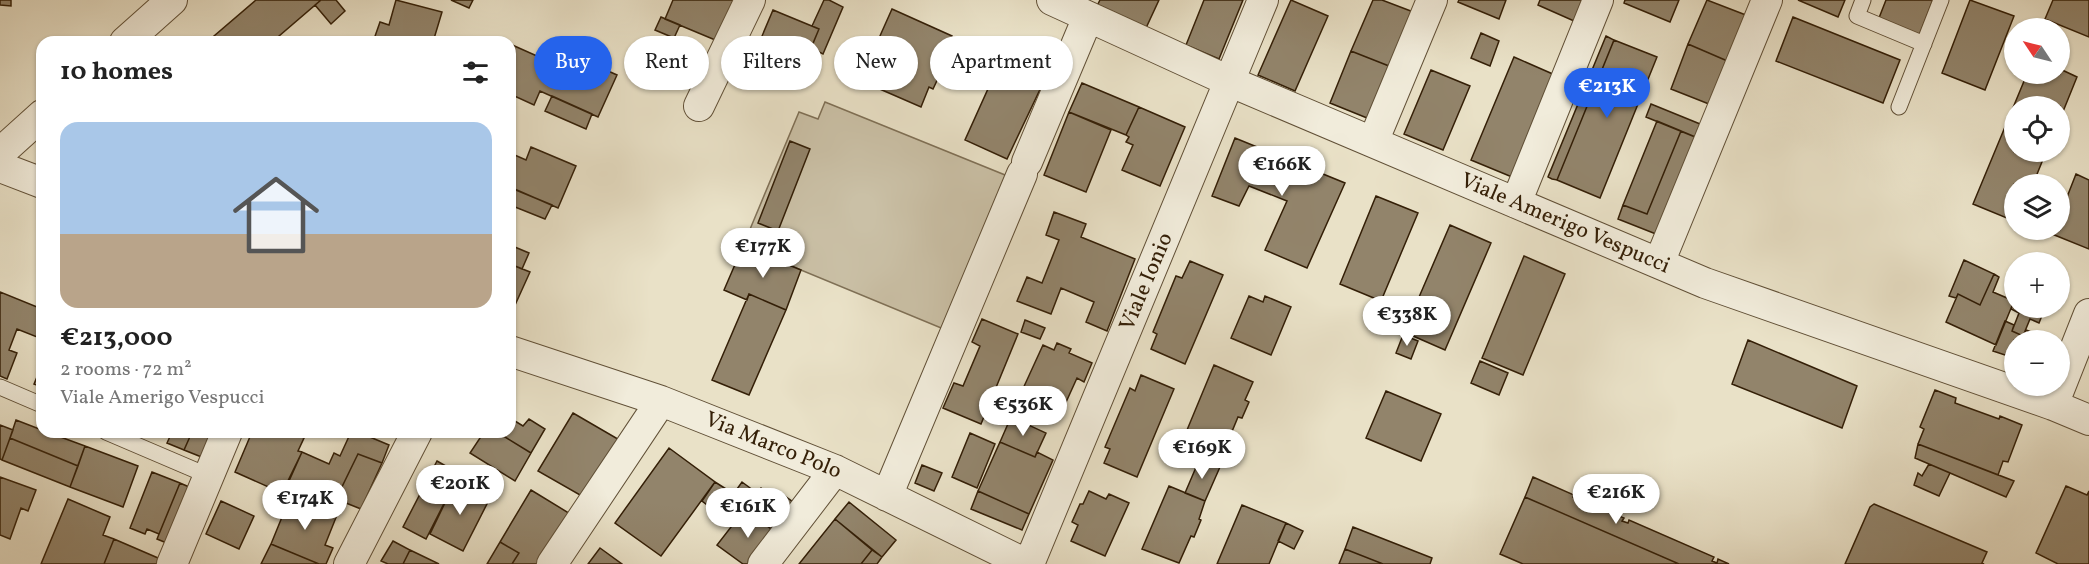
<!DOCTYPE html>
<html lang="en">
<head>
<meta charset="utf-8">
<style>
  body { margin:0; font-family:Vollkorn,serif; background:#f6f6f6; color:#222; height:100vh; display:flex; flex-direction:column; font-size:22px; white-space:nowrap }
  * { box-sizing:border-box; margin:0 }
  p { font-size:20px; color:#767676 }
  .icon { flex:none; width:33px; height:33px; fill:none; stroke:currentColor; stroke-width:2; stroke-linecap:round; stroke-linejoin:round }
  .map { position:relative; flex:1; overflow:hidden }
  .drawer { position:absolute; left:36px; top:36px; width:480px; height:402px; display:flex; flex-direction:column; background:#fff; border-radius:18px; box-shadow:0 2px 4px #0004 }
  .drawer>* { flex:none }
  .hud { position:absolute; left:534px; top:36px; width:570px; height:54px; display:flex; gap:12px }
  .needle { width:39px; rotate:305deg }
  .tools { position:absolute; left:2004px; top:18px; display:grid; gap:12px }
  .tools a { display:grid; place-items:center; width:66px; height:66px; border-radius:50%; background:#fff; box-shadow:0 2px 4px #0004; font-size:30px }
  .price { position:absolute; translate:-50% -51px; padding:0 14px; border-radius:21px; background:#fff; color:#222; font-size:20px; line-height:39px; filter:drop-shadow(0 2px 3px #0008) }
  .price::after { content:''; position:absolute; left:50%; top:36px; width:18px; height:14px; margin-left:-9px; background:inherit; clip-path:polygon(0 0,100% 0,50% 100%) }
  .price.on { background:#2563eb; color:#fff }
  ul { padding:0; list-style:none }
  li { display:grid; align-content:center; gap:12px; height:318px; padding:0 24px }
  li span { display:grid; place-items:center; height:186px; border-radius:18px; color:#555 }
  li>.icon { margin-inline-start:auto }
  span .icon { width:108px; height:108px; fill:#fffc; stroke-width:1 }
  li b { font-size:26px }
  h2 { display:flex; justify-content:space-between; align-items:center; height:72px; padding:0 24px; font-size:26px }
  .chip { padding:0 21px; border-radius:27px; background:#fff; box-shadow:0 2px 4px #0004; font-size:21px; line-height:54px }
  .chip.on { background:#2563eb; color:#fff }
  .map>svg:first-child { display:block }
  .pitch { fill:#cac0a6; stroke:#7f7056; stroke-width:1.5 }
  .building { fill:#92846b; stroke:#341f07; stroke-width:1.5 }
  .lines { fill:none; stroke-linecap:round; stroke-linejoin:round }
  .service-casing { stroke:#615037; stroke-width:17 }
  .minor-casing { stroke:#615037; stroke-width:32 }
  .service { stroke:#f1ecdb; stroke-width:15 }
  .minor { stroke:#f1ecdb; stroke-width:30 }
  .labels { text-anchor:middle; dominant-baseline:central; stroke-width:5; stroke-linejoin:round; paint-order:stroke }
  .street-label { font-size:22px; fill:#341f07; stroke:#f1ecdb }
</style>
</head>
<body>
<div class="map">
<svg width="2089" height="564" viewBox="0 0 2089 564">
  <rect width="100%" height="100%" fill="#e9e1c7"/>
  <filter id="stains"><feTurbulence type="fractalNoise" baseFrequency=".00333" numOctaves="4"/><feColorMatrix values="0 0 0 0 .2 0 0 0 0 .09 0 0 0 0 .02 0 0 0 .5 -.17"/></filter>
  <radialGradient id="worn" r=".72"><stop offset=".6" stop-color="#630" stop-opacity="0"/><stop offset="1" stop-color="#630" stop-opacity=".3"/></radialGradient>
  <path class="pitch" d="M 825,102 L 1010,177 L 946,330 L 743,246 L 799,112 L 818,119 Z"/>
  <path class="building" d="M 0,0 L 11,0 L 11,6 L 0,5 Z
    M 256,0 L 321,0 L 272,42 L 207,42 Z
    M 321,0 L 336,0 L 345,11 L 331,24 L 315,5 Z
    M 396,0 L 442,12 L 433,42 L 373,42 L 380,22 L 389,25 Z
    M 451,0 L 473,0 L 469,8 Z
    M 673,0 L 739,0 L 720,42 L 665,19 Z
    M 824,0 L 829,0 L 843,7 L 823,54 L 811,48 L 819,29 L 812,26 Z
    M 1100,0 L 1159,0 L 1146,28 L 1097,6 Z
    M 1204,0 L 1243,0 L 1219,59 L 1186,45 Z
    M 1291,0 L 1328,16 L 1295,91 L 1258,75 Z
    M 1373,0 L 1382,0 L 1416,13 L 1394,68 L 1351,51 Z
    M 1459,0 L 1506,0 L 1499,19 L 1458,2 Z
    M 1540,0 L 1583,0 L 1574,21 L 1538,5 Z
    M 1625,0 L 1679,0 L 1670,22 L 1624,3 Z
    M 1707,0 L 1751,17 L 1732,63 L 1688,44 Z
    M 1798,0 L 1845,0 L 1838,17 Z
    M 1886,0 L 1933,0 L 1918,39 L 1877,23 Z
    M 1970,0 L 2014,16 L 1985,90 L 1942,73 Z
    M 2053,0 L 2089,0 L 2089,37 L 2045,19 Z
    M 892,9 L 952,36 L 937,69 L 941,72 L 933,89 L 929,87 L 921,107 L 866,83 L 869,76 L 863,74 Z
    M 773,10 L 819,29 L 800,75 L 754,55 Z
    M 661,17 L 680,25 L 674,38 L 655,30 Z
    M 1793,17 L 1900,60 L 1883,103 L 1776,61 Z
    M 1481,33 L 1499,41 L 1490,66 L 1471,58 Z
    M 1606,36 L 1614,40 L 1557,180 L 1552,179 L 1548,177 Z
    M 1010,40 L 1054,60 L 1007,159 L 965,140 Z
    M 1614,40 L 1657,57 L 1600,198 L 1557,180 Z
    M 666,42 L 677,47 L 669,64 L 658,59 Z
    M 510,44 L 566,69 L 572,55 L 617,75 L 598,117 L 540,91 L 534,105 L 510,94 Z
    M 1688,44 L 1732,63 L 1714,106 L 1671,89 Z
    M 1351,51 L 1394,68 L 1372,120 L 1330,103 Z
    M 1514,57 L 1555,75 L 1512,177 L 1471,160 Z
    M 2060,69 L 2077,77 L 2060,119 L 2060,106 L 2014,106 L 2014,152 L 2046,152 L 2033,184 L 2014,184 L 2014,221 L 1973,204 L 2027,74 L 2060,74 Z
    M 1431,70 L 1470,86 L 1443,150 L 1404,134 Z
    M 1082,83 L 1139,107 L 1126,135 L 1069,112 Z
    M 552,96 L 592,114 L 586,129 L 545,111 Z
    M 1651,104 L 1705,126 L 1700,139 L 1646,117 Z
    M 1139,107 L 1185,127 L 1160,186 L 1122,170 L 1133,145 L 1126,142 L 1129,137 L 1126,135 Z
    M 1069,112 L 1111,130 L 1086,192 L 1044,175 Z
    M 1657,121 L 1681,131 L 1647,214 L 1623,205 Z
    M 1681,131 L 1700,139 L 1661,236 L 1618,219 L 1623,205 L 1647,214 Z
    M 1235,138 L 1345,183 L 1307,268 L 1265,250 L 1287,201 L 1249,186 L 1239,206 L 1212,196 Z
    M 790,141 L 810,149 L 778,231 L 758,223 Z
    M 531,147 L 576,166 L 558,208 L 510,187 L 510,153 L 526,160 Z
    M 2076,174 L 2089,180 L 2089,249 L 2052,234 L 2054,230 L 2060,230 L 2060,215 Z
    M 511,188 L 552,205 L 545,219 L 510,205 Z
    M 1376,196 L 1418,213 L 1381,301 L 1340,284 Z
    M 1054,212 L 1086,224 L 1081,237 L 1135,259 L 1107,331 L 1086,322 L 1094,302 L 1061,288 L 1051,314 L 1017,301 L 1027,277 L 1042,283 L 1059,240 L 1046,235 Z
    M 1450,225 L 1491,243 L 1445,350 L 1404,332 Z
    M 510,245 L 529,253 L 522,269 L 510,264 Z
    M 743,246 L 801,270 L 786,310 L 749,294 L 747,300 L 724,290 Z
    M 1524,256 L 1565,274 L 1523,375 L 1482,358 Z
    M 1964,260 L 1994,274 L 1980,305 L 1958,294 L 1956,298 L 1949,296 Z
    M 1190,261 L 1223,275 L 1185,364 L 1151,349 L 1157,334 L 1153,332 L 1176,276 L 1182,278 Z
    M 510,264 L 530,272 L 511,314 L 510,313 Z
    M 1994,274 L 1999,277 L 1993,292 L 2014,301 L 1996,345 L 1946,322 L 1958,294 L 1980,305 Z
    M 0,292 L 42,309 L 42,339 L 17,329 L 9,350 L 17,353 L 7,379 L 0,376 Z
    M 749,294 L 786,310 L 749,395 L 712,380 Z
    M 1249,296 L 1263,302 L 1265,296 L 1291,307 L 1271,355 L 1231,338 Z
    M 2014,301 L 2014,308 L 2045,308 L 2039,323 L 2030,319 L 2023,336 L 2012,331 L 2019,313 L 2011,309 Z
    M 982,319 L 1018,334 L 981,424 L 943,408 L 954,383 L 963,386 L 980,346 L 972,342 Z
    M 1025,320 L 1045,328 L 1040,339 L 1021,332 Z
    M 2005,321 L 2014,325 L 2012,331 L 2023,336 L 2026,330 L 2034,333 L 2031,340 L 2014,340 L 2014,356 L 2011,357 L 1993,351 Z
    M 1403,335 L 1418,341 L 1411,359 L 1396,353 Z
    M 1748,340 L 1857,386 L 1842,428 L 1732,384 Z
    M 1057,343 L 1071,349 L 1069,353 L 1092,363 L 1084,382 L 1077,378 L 1062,411 L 1021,393 L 1043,345 L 1054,350 Z
    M 1480,361 L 1508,373 L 1499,395 L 1471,383 Z
    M 42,365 L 42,387 L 34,384 Z
    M 1214,365 L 1253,382 L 1245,400 L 1249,402 L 1242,418 L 1238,417 L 1226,446 L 1187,430 Z
    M 1141,375 L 1174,389 L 1137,477 L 1104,463 L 1110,449 L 1105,447 L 1130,388 L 1135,391 Z
    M 1935,390 L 1956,398 L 1955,403 L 1999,419 L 2000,416 L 2022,425 L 2008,462 L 2003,461 L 1998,475 L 1918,444 L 1924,429 L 1920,427 Z
    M 1386,391 L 1441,414 L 1421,461 L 1366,438 Z
    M 573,413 L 623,442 L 587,499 L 538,471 Z
    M 1011,417 L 1046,433 L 1035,457 L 1000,442 Z
    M 510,418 L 523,426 L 529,419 L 545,429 L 531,453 L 497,432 L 510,432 Z
    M 16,420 L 42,430 L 42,432 L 47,432 L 85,446 L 78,466 L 10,438 Z
    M 0,425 L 13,430 L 2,460 L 0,459 Z
    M 172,432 L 192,432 L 184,450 L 167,443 Z
    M 192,432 L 220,432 L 209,460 L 184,450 Z
    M 252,432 L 291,432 L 304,438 L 298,451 L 302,452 L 282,493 L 235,472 Z
    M 351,432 L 358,432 L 389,445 L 382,463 L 358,454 L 336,499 L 289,481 L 302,452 L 329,464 L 334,453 L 340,456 Z
    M 484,432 L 497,432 L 531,453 L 515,481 L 470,453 Z
    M 970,433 L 995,444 L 977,488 L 952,477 Z
    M 10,438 L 78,466 L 70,487 L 2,460 Z
    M 1000,442 L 1035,457 L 1037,452 L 1053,460 L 1029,514 L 978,491 Z
    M 1918,444 L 2014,481 L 2006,497 L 1915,458 Z
    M 85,446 L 138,466 L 123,507 L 70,487 Z
    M 669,448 L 715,482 L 661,556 L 615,523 Z
    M 358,454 L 382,463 L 361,509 L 336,499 Z
    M 1200,458 L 1220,467 L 1205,501 L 1185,493 Z
    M 437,461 L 491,492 L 490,498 L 456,480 L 426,539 L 403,527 Z
    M 1929,464 L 1950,473 L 1939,496 L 1914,485 L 1918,473 L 1922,476 Z
    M 922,465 L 942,473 L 934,491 L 915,483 Z
    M 152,472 L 180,483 L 159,534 L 147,529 L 145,534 L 130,528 Z
    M 0,477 L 36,490 L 28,511 L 21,508 L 10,539 L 0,535 Z
    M 1533,477 L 1574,495 L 1573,497 L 1624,518 L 1622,521 L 1628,523 L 1629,520 L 1714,557 L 1712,561 L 1717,563 L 1718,559 L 1729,564 L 1679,564 L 1525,497 Z
    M 456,480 L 490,498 L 463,551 L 430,534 Z
    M 715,482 L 734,494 L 719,514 L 702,501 Z
    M 742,482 L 757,493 L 761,488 L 778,500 L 782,494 L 800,507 L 779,535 L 745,509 L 733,524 L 719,514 Z
    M 180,483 L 196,490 L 174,546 L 157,539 Z
    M 1169,486 L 1205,501 L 1199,519 L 1201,520 L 1194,537 L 1191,536 L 1179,563 L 1142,549 Z
    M 2066,486 L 2087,495 L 2089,491 L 2089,564 L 2058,564 L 2036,553 Z
    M 531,490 L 572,515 L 542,564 L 512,564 L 519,553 L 500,542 Z
    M 978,491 L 1029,514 L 1022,530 L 971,509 Z
    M 1089,491 L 1106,499 L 1109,494 L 1129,503 L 1105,556 L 1071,541 L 1078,525 L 1072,522 L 1080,504 L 1083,504 Z
    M 291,495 L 337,515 L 325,545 L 333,548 L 326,564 L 319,564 L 271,544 Z
    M 1525,497 L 1679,564 L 1523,564 L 1500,554 Z
    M 68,499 L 110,517 L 103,535 L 114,539 L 104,564 L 41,564 Z
    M 221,501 L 254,516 L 239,549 L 206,534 Z
    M 849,502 L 896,540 L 882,557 L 835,519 Z
    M 1874,504 L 1987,552 L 1982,563 L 1984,564 L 1845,564 L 1870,507 Z
    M 1242,505 L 1286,523 L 1269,564 L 1217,564 Z
    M 745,509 L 779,535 L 757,564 L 743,564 L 717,545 Z
    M 835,519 L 872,550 L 861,564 L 799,564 Z
    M 1286,523 L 1303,531 L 1294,549 L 1278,541 Z
    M 1353,527 L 1432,558 L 1430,564 L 1383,564 L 1345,549 Z
    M 114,539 L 165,561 L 164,564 L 104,564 Z
    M 393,541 L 410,550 L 403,564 L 388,564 L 381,561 Z
    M 500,542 L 519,553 L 512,564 L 487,564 Z
    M 271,544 L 319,564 L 261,564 Z
    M 600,548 L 622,564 L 588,564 Z
    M 1345,549 L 1383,564 L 1339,564 Z
    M 410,550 L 439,564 L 403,564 Z
    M 872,550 L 882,557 L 877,564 L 861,564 Z"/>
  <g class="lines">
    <g class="service-casing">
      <path id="service" d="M 1863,0 L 1857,16 L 1924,44
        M 1899,107 L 1941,0
        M 0,387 L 42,405
        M 106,432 L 209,476"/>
    </g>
    <g class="minor-casing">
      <path id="minor" d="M 1052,0 L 1231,82 L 1705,283 L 2053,405 L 2089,420
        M 125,42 L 172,0
        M 699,106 L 750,0
        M 1373,142 L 1432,0
        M 0,153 L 42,115
        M 1027,162 L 1088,17
        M 0,167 L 42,183
        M 1516,203 L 1598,0
        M 1659,263 L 1767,0
        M 510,351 L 661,401 L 835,470 L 1026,564
        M 2053,405 L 2089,314
        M 887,496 L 1022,174
        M 172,564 L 227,432
        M 349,564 L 417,432
        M 552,564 L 661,401
        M 763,564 L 835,470
        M 1029,564 L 1263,0"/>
    </g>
    <use href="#service" class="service"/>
    <use href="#minor" class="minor"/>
  </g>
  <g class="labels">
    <g class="street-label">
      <text transform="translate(1565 224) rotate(23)">Viale Amerigo Vespucci</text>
      <text transform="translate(1147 282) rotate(-67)">Viale Ionio</text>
      <text transform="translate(773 446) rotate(22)">Via Marco Polo</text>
    </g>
  </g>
  <rect width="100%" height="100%" filter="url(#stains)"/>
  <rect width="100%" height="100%" fill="url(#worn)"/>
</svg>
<div class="tools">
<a><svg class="needle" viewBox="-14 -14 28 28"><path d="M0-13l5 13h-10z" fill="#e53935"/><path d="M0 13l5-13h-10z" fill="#767676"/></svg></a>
<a><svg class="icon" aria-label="locate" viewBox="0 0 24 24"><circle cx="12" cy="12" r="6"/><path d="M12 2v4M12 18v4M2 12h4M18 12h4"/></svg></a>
<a><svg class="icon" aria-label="layers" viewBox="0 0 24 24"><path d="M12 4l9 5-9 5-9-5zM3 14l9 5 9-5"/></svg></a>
<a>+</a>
<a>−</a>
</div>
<b class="price on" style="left:1607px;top:119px">€213K</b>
<b class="price" style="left:1282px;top:197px">€166K</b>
<b class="price" style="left:763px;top:279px">€177K</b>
<b class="price" style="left:1407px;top:347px">€338K</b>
<b class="price" style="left:1023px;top:437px">€536K</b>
<b class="price" style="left:1202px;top:480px">€169K</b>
<b class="price" style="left:460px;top:516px">€201K</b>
<b class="price" style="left:1616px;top:525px">€216K</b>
<b class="price" style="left:305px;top:531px">€174K</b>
<b class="price" style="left:748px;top:539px">€161K</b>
<div class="hud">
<a class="chip on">Buy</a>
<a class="chip">Rent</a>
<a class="chip">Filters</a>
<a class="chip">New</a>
<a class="chip">Apartment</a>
</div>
<section class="drawer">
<h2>10 homes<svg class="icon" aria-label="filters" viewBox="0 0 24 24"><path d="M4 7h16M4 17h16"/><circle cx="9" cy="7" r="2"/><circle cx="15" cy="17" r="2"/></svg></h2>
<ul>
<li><span style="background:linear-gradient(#a9c7e8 60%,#b9a48a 0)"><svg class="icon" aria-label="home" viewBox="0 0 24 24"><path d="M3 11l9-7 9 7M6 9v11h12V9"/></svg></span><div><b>€213,000</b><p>2 rooms · 72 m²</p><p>Viale Amerigo Vespucci</p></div></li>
</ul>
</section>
</div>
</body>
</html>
